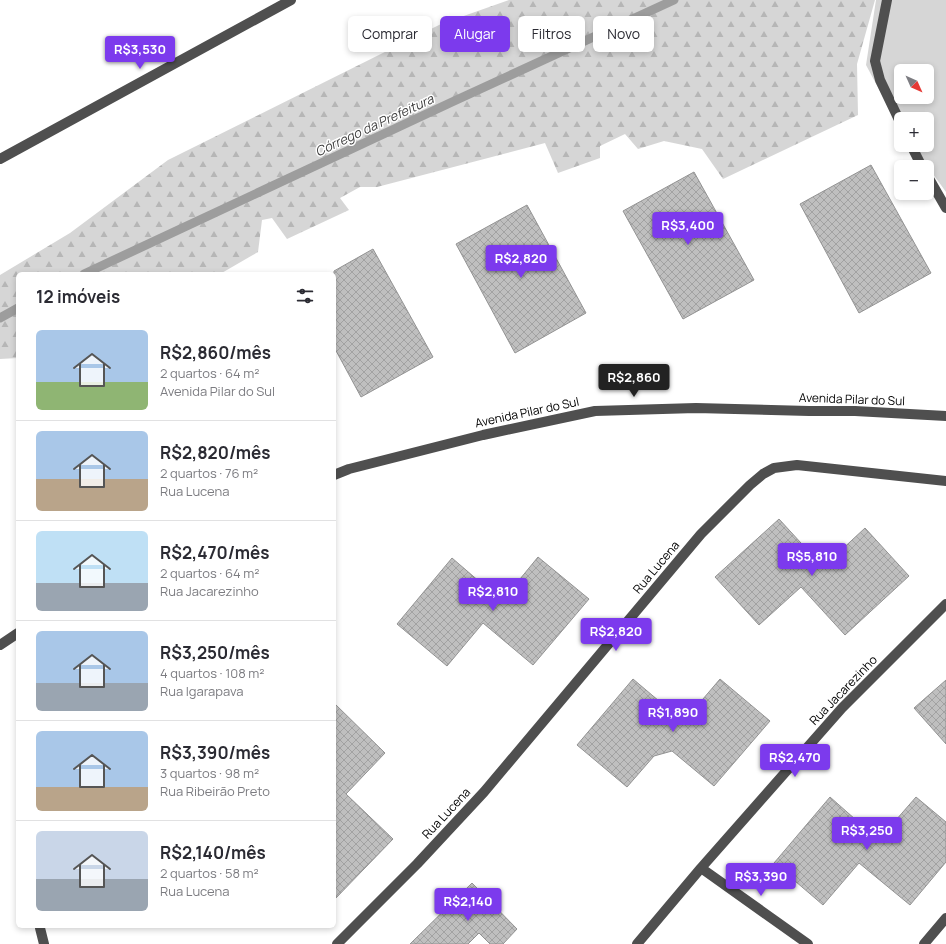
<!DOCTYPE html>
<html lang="pt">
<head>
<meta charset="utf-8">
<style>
  body { margin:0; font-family:Manrope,sans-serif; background:#f7f7f7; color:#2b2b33; height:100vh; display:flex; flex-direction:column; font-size:15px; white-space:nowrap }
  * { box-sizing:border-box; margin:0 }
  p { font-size:13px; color:#7c7c81 }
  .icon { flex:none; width:22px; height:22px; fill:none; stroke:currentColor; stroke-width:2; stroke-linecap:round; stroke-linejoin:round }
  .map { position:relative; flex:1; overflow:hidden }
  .drawer { position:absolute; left:16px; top:272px; width:320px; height:656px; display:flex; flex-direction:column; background:#fff; border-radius:6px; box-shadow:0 2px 6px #0003 }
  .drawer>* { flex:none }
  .banner { position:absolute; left:348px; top:16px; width:380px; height:36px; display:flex; gap:8px }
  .needle { width:26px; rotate:135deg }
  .tools { position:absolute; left:894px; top:64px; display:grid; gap:8px }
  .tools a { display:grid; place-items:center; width:40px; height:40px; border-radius:6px; background:#fff; box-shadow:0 2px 6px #0003; font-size:20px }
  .price { position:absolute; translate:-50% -34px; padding:0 9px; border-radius:4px; background:#7c3aed; color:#fff; font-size:13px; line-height:26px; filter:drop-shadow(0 1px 2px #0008) }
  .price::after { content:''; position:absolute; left:50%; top:24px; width:12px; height:9px; margin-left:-6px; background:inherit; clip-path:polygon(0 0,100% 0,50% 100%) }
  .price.on { background:#222; color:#fff }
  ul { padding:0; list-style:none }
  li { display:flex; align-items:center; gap:12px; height:100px; padding:0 20px }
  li+li { border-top:1px solid #e1e1e2 }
  li span { display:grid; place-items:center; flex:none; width:112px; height:80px; border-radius:6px; color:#555 }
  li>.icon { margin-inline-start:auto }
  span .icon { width:48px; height:48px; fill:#fffc; stroke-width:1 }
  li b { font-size:17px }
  h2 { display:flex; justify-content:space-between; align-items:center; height:48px; padding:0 20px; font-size:17px }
  .pill { padding:0 14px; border-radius:6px; background:#fff; box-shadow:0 2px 6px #0003; font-size:14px; line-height:36px }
  .pill.on { background:#7c3aed; color:#fff }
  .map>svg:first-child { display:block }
  .green { fill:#d6d6d6; fill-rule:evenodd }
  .forest { fill:url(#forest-firs) }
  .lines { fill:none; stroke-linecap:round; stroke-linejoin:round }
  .stream { stroke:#9d9d9d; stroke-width:9 }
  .building { fill:url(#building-cross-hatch); stroke:#939393 }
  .minor { stroke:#4f4f4f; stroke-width:10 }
  .labels { text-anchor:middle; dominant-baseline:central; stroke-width:3; stroke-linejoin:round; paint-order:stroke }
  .street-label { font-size:12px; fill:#000; stroke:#fff }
  .water-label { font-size:13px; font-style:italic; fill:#3e3e3e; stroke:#fff }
</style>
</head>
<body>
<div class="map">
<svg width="946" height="944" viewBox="0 0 946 944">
  <defs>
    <pattern id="forest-firs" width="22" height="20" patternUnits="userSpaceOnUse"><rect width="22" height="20" fill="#d6d6d6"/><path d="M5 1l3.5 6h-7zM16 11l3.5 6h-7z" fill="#b6b6b6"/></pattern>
    <pattern id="building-cross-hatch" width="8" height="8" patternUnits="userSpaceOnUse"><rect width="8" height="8" fill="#bfbfbf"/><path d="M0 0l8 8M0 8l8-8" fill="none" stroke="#a2a2a2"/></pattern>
  </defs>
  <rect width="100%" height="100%" fill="#fff"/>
  <path class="green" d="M 876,0 L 946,0 L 946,192 L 912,145 L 927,145 L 927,119 L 901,119 L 901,130 L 898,125 L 866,65 ZM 901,71 L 927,71 L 927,97 L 901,97 Z"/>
  <path class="forest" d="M 509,0 L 875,0 L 857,64 L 858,115 L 723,179 L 702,149 L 664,141 L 638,149 L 625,134 L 600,146 L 600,158 L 558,173 L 545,143 L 377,187 L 360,187 L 340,198 L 349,210 L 287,239 L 272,218 L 262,220 L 258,252 L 220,274 L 18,274 L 18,358 L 0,359 L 0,275 L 70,233 L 168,160 L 441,24 Z"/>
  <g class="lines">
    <path class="stream" d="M 84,274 L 452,102 L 674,0
      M 0,318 L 18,308"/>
  </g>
  <path class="building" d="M 871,165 L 931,273 L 859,313 L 800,204 Z
    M 694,172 L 754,280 L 683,319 L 623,211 Z
    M 527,205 L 586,313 L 515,353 L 456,244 Z
    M 373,249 L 433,357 L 361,397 L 334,347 L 334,271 Z
    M 779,519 L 823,567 L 865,528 L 909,576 L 845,635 L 801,587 L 759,625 L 715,577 Z
    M 538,557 L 589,599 L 533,665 L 483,623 L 447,666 L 397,624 L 452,558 L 502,601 Z
    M 633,679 L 672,712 L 691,713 L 720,679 L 770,721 L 714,786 L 672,751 L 654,756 L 627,787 L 577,745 Z
    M 946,680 L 946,744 L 914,708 Z
    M 334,703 L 385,753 L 346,794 L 393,839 L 334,900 Z
    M 830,797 L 864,827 L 882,836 L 916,797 L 946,822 L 946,862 L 910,905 L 859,863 L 823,905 L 774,863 Z
    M 472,883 L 517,929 L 503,944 L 490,944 L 479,933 L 468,944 L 410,944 Z"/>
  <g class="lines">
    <path class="minor" d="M 887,0 L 875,61 L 880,80 L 901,124
      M 911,145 L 922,167
      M 0,159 L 291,0
      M 927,175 L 946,208
      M 334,475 L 349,469 L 483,435 L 595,411 L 696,408 L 809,411 L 855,411 L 946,416
      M 0,645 L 18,633
      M 701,868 L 808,944
      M 40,926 L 40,928 L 44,944
      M 337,944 L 417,864 L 484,792 L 701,534 L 750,485 L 763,474 L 774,468 L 797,465 L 946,481
      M 637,944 L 701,868 L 842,708 L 946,604
      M 924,944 L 946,918"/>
  </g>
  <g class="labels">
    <g class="street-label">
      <text transform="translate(852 399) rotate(2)">Avenida Pilar do Sul</text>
      <text transform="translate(527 412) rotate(-12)">Avenida Pilar do Sul</text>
      <text transform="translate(656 567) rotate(-50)">Rua Lucena</text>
      <text transform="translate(843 690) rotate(-46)">Rua Jacarezinho</text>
      <text transform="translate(446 813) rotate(-47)">Rua Lucena</text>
    </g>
    <g class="water-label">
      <text transform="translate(374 125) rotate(-25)">Córrego da Prefeitura</text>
    </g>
  </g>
</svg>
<div class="tools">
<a><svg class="needle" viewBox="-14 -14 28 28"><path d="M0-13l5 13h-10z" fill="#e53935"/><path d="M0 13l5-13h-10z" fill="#7c7c81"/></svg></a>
<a>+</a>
<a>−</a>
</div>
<b class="price" style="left:140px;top:70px">R$3,530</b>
<b class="price" style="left:688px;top:246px">R$3,400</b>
<b class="price" style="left:521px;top:279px">R$2,820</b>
<b class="price on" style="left:634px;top:398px">R$2,860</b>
<b class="price" style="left:812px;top:577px">R$5,810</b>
<b class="price" style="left:493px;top:612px">R$2,810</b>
<b class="price" style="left:616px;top:652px">R$2,820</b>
<b class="price" style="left:673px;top:733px">R$1,890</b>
<b class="price" style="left:795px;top:778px">R$2,470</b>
<b class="price" style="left:867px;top:851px">R$3,250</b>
<b class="price" style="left:761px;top:897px">R$3,390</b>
<b class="price" style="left:468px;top:922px">R$2,140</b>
<div class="banner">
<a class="pill">Comprar</a>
<a class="pill on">Alugar</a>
<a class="pill">Filtros</a>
<a class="pill">Novo</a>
</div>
<section class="drawer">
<h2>12 imóveis<svg class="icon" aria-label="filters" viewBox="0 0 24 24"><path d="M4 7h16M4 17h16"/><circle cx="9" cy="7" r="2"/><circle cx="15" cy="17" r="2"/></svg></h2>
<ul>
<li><span style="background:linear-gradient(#a9c7e8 65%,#8fb573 0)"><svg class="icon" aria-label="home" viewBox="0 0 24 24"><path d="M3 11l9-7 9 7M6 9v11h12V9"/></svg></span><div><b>R$2,860/mês</b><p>2 quartos · 64 m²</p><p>Avenida Pilar do Sul</p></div></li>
<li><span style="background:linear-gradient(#a9c7e8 60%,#b9a48a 0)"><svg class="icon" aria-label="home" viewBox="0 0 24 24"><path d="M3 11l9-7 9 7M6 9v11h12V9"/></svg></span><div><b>R$2,820/mês</b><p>2 quartos · 76 m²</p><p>Rua Lucena</p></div></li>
<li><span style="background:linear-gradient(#bfe0f5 65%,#9aa5b1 0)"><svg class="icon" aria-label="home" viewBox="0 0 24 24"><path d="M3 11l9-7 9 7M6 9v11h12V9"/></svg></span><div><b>R$2,470/mês</b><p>2 quartos · 64 m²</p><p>Rua Jacarezinho</p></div></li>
<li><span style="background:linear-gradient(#a9c7e8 65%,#9aa5b1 0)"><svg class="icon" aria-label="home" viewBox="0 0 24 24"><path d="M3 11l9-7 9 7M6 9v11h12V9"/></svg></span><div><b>R$3,250/mês</b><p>4 quartos · 108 m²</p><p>Rua Igarapava</p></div></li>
<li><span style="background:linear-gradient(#a9c7e8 70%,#b9a48a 0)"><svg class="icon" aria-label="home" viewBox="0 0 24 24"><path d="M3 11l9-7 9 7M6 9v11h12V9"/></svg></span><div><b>R$3,390/mês</b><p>3 quartos · 98 m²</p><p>Rua Ribeirão Preto</p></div></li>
<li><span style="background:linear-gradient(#c9d6e8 60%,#9aa5b1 0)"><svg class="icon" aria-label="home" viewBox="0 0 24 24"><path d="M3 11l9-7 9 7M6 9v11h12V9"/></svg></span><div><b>R$2,140/mês</b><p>2 quartos · 58 m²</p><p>Rua Lucena</p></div></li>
</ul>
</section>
</div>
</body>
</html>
